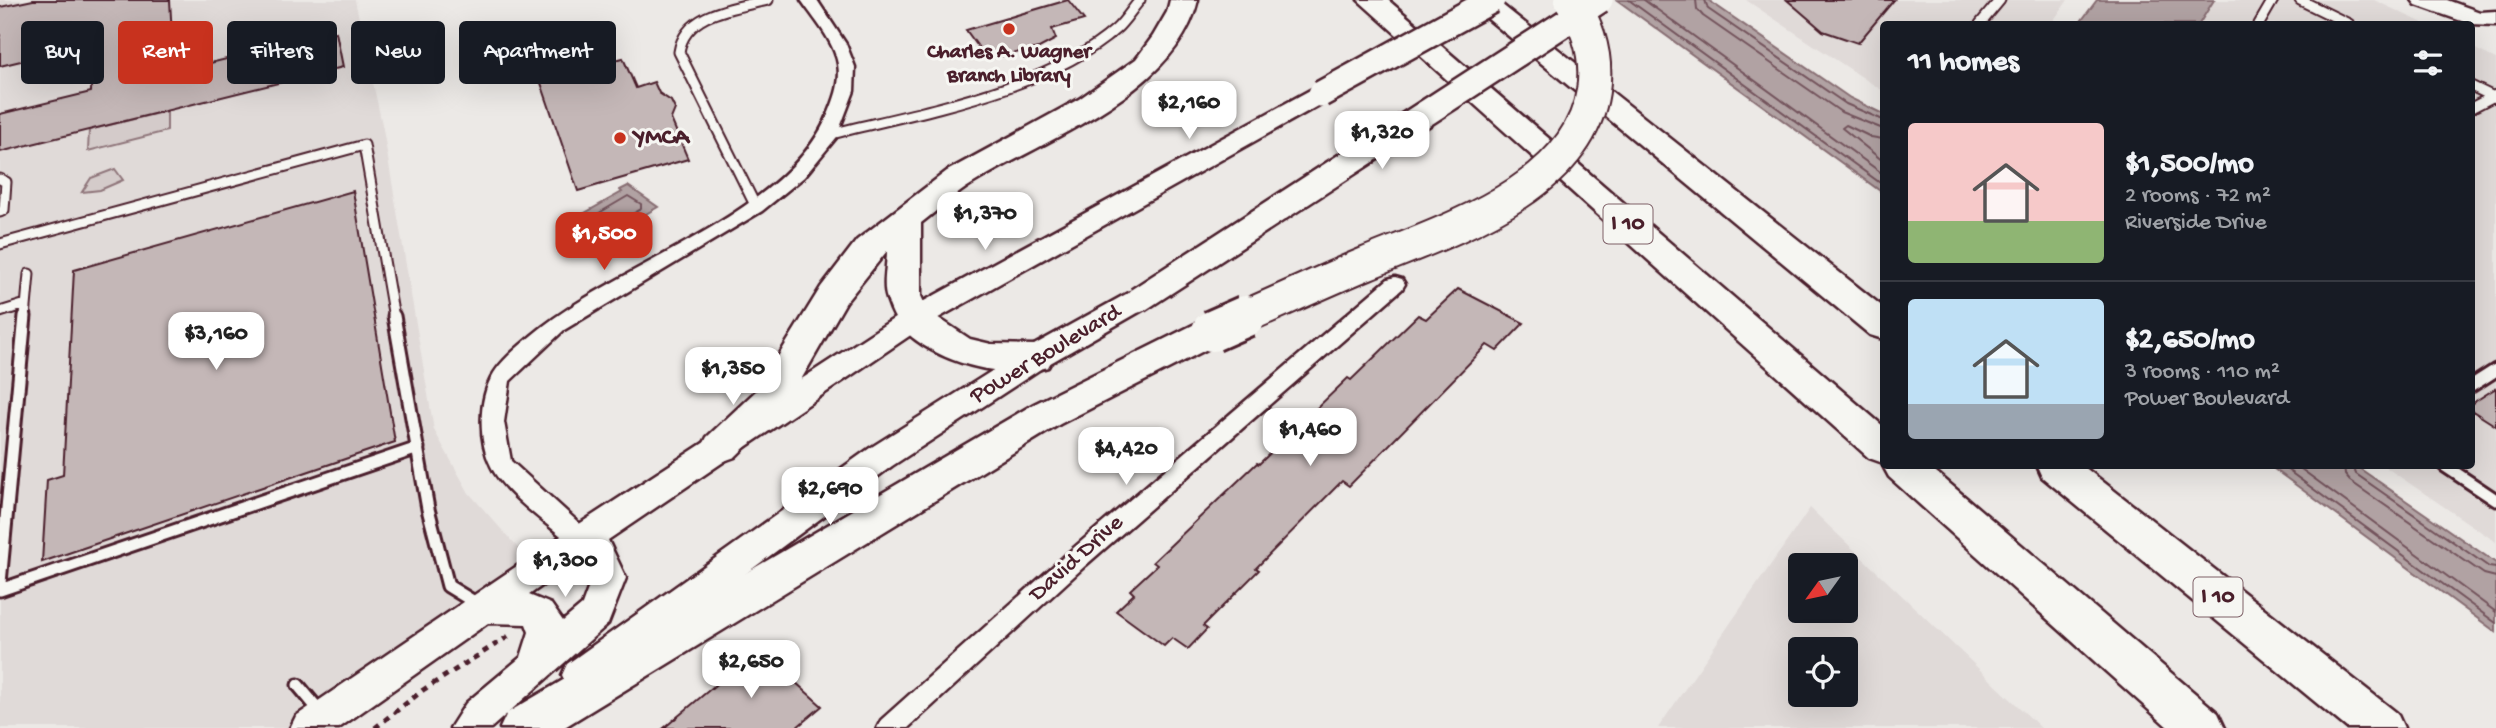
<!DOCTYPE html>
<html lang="en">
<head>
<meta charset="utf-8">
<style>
  body { margin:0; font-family:"Gochi Hand",sans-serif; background:#242831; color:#f1f3f6; height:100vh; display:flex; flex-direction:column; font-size:26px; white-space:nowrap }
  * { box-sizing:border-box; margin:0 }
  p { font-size:23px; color:#9ea1a6 }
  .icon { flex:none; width:38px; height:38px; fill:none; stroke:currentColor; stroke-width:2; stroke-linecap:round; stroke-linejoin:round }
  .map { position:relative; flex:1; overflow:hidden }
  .sheet { position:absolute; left:1880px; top:21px; width:595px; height:448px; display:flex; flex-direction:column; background:#171b24; border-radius:7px; box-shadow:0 7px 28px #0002 }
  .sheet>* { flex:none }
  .banner { position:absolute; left:21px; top:21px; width:665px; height:63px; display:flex; gap:14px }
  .needle { width:46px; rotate:237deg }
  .controls { position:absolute; left:1788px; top:553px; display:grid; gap:14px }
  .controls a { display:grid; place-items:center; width:70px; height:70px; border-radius:7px; background:#171b24; box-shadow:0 7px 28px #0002; font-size:35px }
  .price { position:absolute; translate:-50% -60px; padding:0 16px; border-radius:14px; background:#fff; color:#222; font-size:23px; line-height:46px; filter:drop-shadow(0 2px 4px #0008) }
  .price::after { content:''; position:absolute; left:50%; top:42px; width:21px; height:16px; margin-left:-10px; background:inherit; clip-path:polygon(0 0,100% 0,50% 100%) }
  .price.current { background:#c8321e; color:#fff }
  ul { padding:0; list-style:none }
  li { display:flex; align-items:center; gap:21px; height:175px; padding:0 28px }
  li+li { border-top:2px solid #363941 }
  li span { display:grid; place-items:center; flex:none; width:196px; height:140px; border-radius:7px; color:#555 }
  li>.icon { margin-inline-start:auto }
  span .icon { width:84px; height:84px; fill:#fffc; stroke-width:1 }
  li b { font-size:30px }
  h2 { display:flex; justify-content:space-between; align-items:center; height:84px; padding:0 28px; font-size:30px }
  .chip { padding:0 24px; border-radius:7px; background:#171b24; box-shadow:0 7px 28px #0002; font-size:24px; line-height:63px }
  .chip.current { background:#c8321e; color:#fff }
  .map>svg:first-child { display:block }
  .built { fill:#e0dad8; fill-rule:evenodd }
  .green { fill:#d4cbca; stroke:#8f757a; stroke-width:2 }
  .water { fill:#b1a2a3; stroke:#886e73; stroke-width:2 }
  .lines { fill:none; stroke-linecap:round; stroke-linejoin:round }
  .shore { stroke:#73535b; stroke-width:2 }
  .building { fill:#c4b7b7; stroke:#4a1f2b; stroke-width:2 }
  .lane-far1-casing { stroke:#4a1f2b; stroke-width:13 }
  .lane-casing { stroke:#4a1f2b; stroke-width:17 }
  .street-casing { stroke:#4a1f2b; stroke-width:5 }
  .secondary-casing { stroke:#4a1f2b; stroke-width:5 }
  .primary-casing { stroke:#4a1f2b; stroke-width:5 }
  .highway-casing { stroke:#4a1f2b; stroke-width:5 }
  .path { stroke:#4a1f2b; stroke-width:5; stroke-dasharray:6 6; stroke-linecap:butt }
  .lane-far1 { stroke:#f6f6f2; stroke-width:9 }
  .lane { stroke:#f6f6f2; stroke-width:11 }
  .street { fill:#f6f6f2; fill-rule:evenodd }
  .secondary { fill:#f6f6f2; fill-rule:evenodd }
  .primary { fill:#f6f6f2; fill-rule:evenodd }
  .highway { fill:#f6f6f2; fill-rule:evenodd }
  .secondary-bridge-casing { stroke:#4a1f2b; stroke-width:30; stroke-linecap:butt }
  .highway-bridge-far1-casing { stroke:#4a1f2b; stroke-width:36; stroke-linecap:butt }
  .highway-bridge-casing { stroke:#4a1f2b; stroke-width:46; stroke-linecap:butt }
  .secondary-bridge { stroke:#f6f6f2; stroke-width:25 }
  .highway-bridge-far1 { stroke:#f6f6f2; stroke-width:32 }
  .highway-bridge { stroke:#f6f6f2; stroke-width:40 }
  .poi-dot { fill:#c8321e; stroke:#f6f6f2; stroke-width:2.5 }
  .labels { text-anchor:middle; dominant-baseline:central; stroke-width:6; stroke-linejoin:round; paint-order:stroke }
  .far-poi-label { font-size:21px; font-weight:bold; fill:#4a1f2b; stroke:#f6f6f2 }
  .shield { fill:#f6f6f2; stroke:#7e6067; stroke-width:2 }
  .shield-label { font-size:23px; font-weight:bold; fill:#4a1f2b }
  .poi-label { font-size:24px; font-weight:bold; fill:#4a1f2b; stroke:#f6f6f2; text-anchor:start }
  .street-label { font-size:24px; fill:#4a1f2b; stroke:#f6f6f2 }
</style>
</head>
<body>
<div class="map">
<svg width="2496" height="728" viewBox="0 0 2496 728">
  <rect width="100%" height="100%" fill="#ece9e6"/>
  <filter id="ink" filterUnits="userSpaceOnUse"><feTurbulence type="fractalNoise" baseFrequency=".0143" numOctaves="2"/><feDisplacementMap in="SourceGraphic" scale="14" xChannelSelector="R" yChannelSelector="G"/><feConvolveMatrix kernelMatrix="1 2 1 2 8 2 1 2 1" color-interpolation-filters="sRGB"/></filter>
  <g filter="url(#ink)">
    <path class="built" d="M 0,0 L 355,0 L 383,129 L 434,430 L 469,493 L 533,565 L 294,728 L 0,728 Z
      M 1746,0 L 2068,0 L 2051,24 L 1883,24 L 1883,91 Z
      M 2214,0 L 2374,0 L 2425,24 L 2199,24 Z
      M 2471,47 L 2496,59 L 2496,542 L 2384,466 L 2471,466 Z
      M 1810,508 L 2041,728 L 1658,728 ZM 1801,565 L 1846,565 L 1846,611 L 1801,611 ZM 1801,649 L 1846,649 L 1846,695 L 1801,695 Z"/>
    <path class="green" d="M 167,111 L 167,131 L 88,151 L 89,130 Z
      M 115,169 L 123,180 L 100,190 L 82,192 L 91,178 Z"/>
    <path class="water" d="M 1617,0 L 1708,0 L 1850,98 L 1883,114 L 1883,193 Z
      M 2097,0 L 2214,0 L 2199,24 L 2079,24 Z
      M 628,186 L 658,207 L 587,248 L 560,227 L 622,192 L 620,190 Z
      M 2270,466 L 2356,466 L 2496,563 L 2496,632 Z"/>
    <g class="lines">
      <path class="shore" d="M 1629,0 L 1883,185
        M 1644,0 L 1883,174
        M 1696,0 L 1697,9 L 1703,16 L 1841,112 L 1883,129
        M 1705,0 L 1708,9 L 1846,104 L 1883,120
        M 1883,139 L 1871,137 L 1846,125 L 1842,128 L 1883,161
        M 628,196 L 641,204 L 641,209 L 589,239 L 576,231 L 577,226 Z
        M 2282,466 L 2496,623
        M 2297,466 L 2496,612
        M 2344,466 L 2345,475 L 2350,481 L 2484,574 L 2496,577
        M 2353,466 L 2356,474 L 2489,567 L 2496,568"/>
    </g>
    <path class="building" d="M 33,0 L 170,0 L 174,72 L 336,32 L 343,67 L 0,152 L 0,114 L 91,92 L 92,44 L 0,66 L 0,7 Z
      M 1068,0 L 1084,20 L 1052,29 L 1056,39 L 1039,48 L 987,59 L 966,30 Z
      M 1787,0 L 1894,0 L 1858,43 L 1823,31 Z
      M 623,58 L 636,88 L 654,82 L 659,93 L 671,101 L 675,109 L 671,119 L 688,159 L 578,191 L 540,80 Z
      M 353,191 L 395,442 L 42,562 L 47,480 L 63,475 L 74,270 Z
      M 1458,289 L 1524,323 L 1497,351 L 1487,345 L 1349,486 L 1342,481 L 1256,568 L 1259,570 L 1203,626 L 1207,629 L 1188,649 L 1172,638 L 1164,646 L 1116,611 L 1134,594 L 1130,590 L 1157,565 L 1153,562 L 1257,463 L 1259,464 L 1348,378 L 1351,380 L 1418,315 L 1426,319 Z
      M 2496,388 L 2496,426 L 2471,410 L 2471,404 Z
      M 758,649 L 822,706 L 796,728 L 664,728 Z"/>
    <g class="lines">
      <g class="lane-far1-casing">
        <path id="lane-far1" d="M 2300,0 L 2349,24
          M 1980,24 L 2000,0
          M 2259,24 L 2273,0
          M 2471,86 L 2496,98
          M 2471,108 L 2496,95
          M 831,134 C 918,112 1048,90 1116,29 C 1125,21 1132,9 1140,0
          M 0,179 L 6,182 L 4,210 L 0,212
          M 755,205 L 679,52 C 685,12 735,8 768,0
          M 0,244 L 364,145 L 394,318
          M 0,312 L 26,304
          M 25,318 L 29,274"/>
      </g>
      <g class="lane-casing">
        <path id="lane" d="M 394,316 L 428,509 L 448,586 L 479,605
          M 2471,386 L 2496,370
          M 2445,466 L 2496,500
          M 0,583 L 25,316
          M 0,590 L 418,448
          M 298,685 L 323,715"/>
      </g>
      <g class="street-casing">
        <path id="street" d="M 801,0 L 817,0 L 846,44 L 855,67 L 854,91 L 836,138 L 804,177 L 762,211 L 564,330 L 510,381 L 504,422 L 511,461 L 590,533 L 594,540 L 590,547 L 582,550 L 574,547 C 550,525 504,495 491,466 C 478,440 478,398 494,373 C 503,359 518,347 531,336 C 616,263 789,217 830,110 C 836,95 841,81 838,64 C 834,41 814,19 801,0 Z
          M 1395,277 L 1402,279 L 1405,284 L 1402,289 L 1086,565 L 908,728 L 877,728 L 881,720 L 1070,551 L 1388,279 Z"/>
      </g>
      <g class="secondary-casing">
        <path id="secondary" d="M 1321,87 L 1330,89 L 1333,94 L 1330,99 L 924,326 L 608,540 L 626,578 L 608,624 L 491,728 L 450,728 L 466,703 L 521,657 L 529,632 L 526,624 L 488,623 L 339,728 L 290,728 L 296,716 L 570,530 L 904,312 L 1312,89 ZM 583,557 L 592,578 L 582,605 L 563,621 L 551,604 L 529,595 Z
          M 1138,290 L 1148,293 L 1152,300 L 1148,307 L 1045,366 L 892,466 L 593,686 L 580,691 L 567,686 L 562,675 L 567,664 L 870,448 L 1025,350 L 1128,293 Z"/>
      </g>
      <g class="primary-casing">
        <path id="primary" d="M 2412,0 L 2447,0 L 2480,12 L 2496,11 L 2496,25 L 2470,24 L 2416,5 Z"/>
      </g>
      <g class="highway-casing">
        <path id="highway" d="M 1170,0 L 1198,0 C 1176,94 1046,138 972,184 C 954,195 938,210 921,223 L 921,296 L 928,311 L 970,339 L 991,344 L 1035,345 L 1048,349 L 1053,358 L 1048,367 C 1003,381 935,362 902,328 C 895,321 890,308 887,299 C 882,286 887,265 887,251 L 846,302 L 784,409 L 735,457 L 721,462 L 707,457 L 702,447 L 707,437 L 758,389 L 821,287 L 857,240 L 947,171 L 1079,99 L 1136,59 L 1153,36 L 1167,12 Z
          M 1358,0 L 1388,0 L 1883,426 L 1883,463 L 1869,458 Z
          M 1465,0 L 1496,0 L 1883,307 L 1883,339 L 1870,335 Z
          M 1212,318 L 1225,322 L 1230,331 L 1225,340 L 1060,424 L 563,728 L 500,728 L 507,713 L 1034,404 L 1199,322 Z
          M 1883,466 L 1929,466 L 2218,713 L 2225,728 L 2169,728 L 1889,477 Z
          M 2037,466 L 2083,466 L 2397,713 L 2404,728 L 2347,728 L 2042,477 Z"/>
      </g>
      <path class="path" d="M 375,728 L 423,690 L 509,636"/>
      <use href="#lane-far1" class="lane-far1"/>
      <use href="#lane" class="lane"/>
      <use href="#street" class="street"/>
      <use href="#secondary" class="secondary"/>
      <use href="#primary" class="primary"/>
      <use href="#highway" class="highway"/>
      <g class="secondary-bridge-casing">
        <path id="secondary-bridge" d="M 1321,94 L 1492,0
          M 1138,300 L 1600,0"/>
      </g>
      <g class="highway-bridge-far1-casing">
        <path id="highway-bridge-far1" d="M 1242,318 C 1283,300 1324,281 1365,264 C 1445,231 1578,190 1593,91 C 1598,58 1589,28 1571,0"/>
      </g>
      <g class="highway-bridge-casing">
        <path id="highway-bridge" d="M 1212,331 L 1246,316"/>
      </g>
      <use href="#secondary-bridge" class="secondary-bridge"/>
      <use href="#highway-bridge-far1" class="highway-bridge-far1"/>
      <use href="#highway-bridge" class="highway-bridge"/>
    </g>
  </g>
  <g class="poi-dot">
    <circle cx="1009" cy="29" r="7"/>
    <circle cx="620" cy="138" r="7"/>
  </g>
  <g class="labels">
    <g class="far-poi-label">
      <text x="1009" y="53">Charles A. Wagner<tspan x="1009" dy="24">Branch Library</tspan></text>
    </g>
    <g class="shield">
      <rect x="1603.5" y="204.5" width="49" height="39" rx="5"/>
      <rect x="2193.5" y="577.5" width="49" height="39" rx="5"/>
    </g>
    <g class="shield-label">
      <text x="1628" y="224">I 10</text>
      <text x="2218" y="597">I 10</text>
    </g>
    <g class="poi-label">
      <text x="634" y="138">YMCA</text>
    </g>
    <g class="street-label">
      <text transform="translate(1046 355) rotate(-31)">Power Boulevard</text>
      <text transform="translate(1077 559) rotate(-42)">David Drive</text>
    </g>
  </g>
</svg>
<div class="controls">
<a><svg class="needle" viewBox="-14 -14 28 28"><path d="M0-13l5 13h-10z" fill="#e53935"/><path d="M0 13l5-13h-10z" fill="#9ea1a6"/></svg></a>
<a><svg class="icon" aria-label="locate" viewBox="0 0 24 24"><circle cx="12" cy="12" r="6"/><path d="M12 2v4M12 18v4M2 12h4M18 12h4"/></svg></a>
</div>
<b class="price" style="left:1189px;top:141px">$2,160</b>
<b class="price" style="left:1382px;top:171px">$1,320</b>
<b class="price" style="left:985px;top:252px">$1,370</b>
<b class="price current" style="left:604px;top:272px">$1,500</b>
<b class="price" style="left:216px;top:372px">$3,160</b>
<b class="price" style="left:733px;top:407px">$1,350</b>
<b class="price" style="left:1310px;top:468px">$1,460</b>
<b class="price" style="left:1126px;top:487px">$4,420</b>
<b class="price" style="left:830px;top:527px">$2,690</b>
<b class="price" style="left:565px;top:599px">$1,300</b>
<b class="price" style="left:751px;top:700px">$2,650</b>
<div class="banner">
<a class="chip">Buy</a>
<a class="chip current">Rent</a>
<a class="chip">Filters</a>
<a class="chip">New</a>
<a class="chip">Apartment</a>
</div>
<section class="sheet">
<h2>11 homes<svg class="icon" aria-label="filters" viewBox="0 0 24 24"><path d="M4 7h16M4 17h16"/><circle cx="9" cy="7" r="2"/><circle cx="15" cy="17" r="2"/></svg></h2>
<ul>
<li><span style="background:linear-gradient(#f6c9c9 70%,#8fb573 0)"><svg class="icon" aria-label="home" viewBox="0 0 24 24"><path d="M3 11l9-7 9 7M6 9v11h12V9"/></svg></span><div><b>$1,500/mo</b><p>2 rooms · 72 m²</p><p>Riverside Drive</p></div></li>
<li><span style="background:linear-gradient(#bfe0f5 75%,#9aa5b1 0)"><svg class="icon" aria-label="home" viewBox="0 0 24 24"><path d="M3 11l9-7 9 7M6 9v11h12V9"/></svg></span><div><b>$2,650/mo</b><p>3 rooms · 110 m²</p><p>Power Boulevard</p></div></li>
</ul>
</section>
</div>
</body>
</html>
